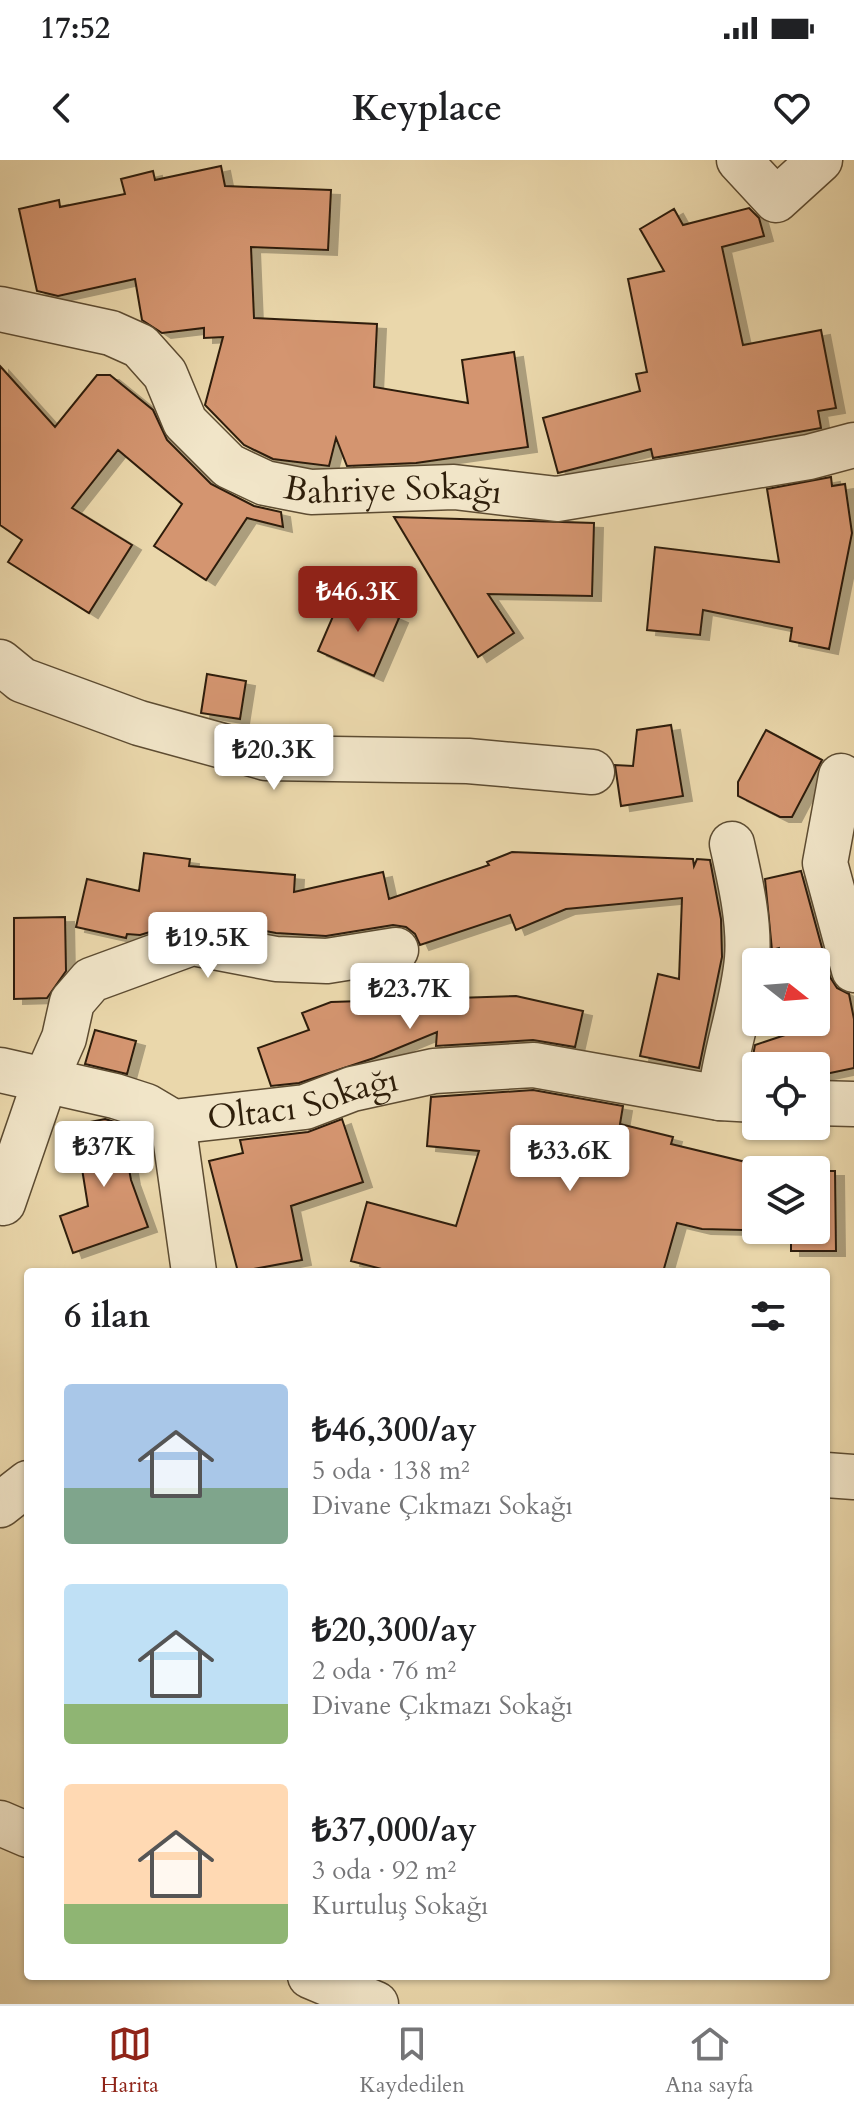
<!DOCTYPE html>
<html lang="tr">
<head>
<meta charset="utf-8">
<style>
  body { margin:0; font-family:Cardo,serif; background:#f6f6f6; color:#202124; height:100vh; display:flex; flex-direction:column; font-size:30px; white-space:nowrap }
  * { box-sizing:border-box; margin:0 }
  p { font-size:26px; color:#757577 }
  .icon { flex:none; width:44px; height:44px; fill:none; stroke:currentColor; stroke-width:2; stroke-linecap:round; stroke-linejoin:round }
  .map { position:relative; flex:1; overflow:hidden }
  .details { position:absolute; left:24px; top:1108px; width:806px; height:712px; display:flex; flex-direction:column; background:#fff; border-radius:8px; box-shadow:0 2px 6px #0004 }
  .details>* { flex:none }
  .needle { width:52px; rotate:107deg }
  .buttons { position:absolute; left:742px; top:788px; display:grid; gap:16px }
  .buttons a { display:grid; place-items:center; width:88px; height:88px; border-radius:8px; background:#fff; box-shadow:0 2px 6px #0004; font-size:40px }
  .price { position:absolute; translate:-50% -68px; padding:0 18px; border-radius:8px; background:#fff; color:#222; font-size:26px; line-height:52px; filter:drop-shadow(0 2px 4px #0008) }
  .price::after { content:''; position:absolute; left:50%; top:48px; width:24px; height:18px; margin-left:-12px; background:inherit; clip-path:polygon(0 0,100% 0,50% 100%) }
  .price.active { background:#8f2418; color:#fff }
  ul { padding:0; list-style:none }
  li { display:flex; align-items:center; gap:24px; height:200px; padding:0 40px }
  li span { display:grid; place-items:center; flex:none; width:224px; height:160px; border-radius:8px; color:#555 }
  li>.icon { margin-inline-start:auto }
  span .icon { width:96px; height:96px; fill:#fffc; stroke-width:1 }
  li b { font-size:34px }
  h2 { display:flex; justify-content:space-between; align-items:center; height:96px; padding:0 40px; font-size:34px }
  .status { display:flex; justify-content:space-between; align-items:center; height:56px; padding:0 40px; background:#fff; direction:ltr }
  .status svg { height:22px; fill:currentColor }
  header { display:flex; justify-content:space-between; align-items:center; height:104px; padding:0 40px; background:#fff; font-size:36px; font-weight:700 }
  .tab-bar { display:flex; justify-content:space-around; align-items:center; height:112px; border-top:2px solid #e0e0e0; background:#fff; font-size:22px; color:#757577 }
  .tab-bar a { display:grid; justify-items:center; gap:4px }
  .tab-bar .active { color:#8f2418 }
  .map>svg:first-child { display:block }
  .building { fill:#d49570; stroke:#2e1e0a; stroke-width:2; filter:url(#shadow) }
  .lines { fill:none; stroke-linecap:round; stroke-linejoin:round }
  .minor-casing { stroke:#5d4c32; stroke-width:47 }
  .minor { stroke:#f1e5c8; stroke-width:44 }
  .labels { text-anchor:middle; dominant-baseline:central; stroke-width:6; stroke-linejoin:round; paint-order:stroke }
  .street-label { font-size:34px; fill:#2e1e0a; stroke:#f1e5c8 }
</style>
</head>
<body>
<div class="status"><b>17:52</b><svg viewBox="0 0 49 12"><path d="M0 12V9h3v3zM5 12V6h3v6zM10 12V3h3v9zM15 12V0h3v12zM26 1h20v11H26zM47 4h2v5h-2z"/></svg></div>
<header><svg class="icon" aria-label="back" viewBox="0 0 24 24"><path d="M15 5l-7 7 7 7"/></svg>Keyplace<svg class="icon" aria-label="heart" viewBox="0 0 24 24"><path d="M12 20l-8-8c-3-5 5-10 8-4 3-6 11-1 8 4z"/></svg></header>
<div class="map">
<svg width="854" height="1844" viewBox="0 0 854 1844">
  <defs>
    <filter id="shadow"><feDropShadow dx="9" dy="5" stdDeviation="0" flood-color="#0004"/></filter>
  </defs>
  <rect width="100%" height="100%" fill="#ead7ab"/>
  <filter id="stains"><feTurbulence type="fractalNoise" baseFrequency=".0025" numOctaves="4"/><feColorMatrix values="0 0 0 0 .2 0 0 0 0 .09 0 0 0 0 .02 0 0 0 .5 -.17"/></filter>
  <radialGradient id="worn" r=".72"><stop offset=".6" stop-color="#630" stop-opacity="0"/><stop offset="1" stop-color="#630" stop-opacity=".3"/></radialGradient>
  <path class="building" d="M 221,6 L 225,26 L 331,30 L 328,90 L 251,87 L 254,158 L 377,164 L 374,227 L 468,243 L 462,200 L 514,192 L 528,287 L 416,303 L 347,306 L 336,278 L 329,306 L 273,299 L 244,285 L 205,245 L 223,177 L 204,178 L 204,168 L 162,173 L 142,160 L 135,119 L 58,136 L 37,131 L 19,49 L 59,40 L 60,47 L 125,34 L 121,19 L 153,11 L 155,20 Z
    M 749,48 L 759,58 L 764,76 L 722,87 L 743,185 L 821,170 L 836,248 L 818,251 L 821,268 L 653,298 L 651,289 L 558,313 L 543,258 L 640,231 L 636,214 L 647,212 L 628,119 L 664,111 L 640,69 L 674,49 L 683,65 Z
    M 0,206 L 55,267 L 97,215 L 110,215 L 153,250 L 167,280 L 211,324 L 254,346 L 281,352 L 283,367 L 247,358 L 206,420 L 154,386 L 182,344 L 118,290 L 72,348 L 132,385 L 89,453 L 8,402 L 22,380 L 0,365 Z
    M 831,317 L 832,326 L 845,324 L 852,373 L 829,489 L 790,481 L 792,468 L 703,450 L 700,475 L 647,470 L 655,387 L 779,402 L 767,329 Z
    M 394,357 L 594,363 L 592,436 L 488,434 L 514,473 L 478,497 Z
    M 343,433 L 399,458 L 374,516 L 318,491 Z
    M 207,514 L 246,521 L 240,559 L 201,553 Z
    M 671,565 L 683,636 L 621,646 L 615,605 L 633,606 L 637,570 Z
    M 766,570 L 822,600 L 792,657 L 780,657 L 738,636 L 738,622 Z
    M 512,692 L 693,699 L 694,706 L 697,699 L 710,700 L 721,759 L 722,797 L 699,908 L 640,896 L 658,814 L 679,819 L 682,738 L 566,749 L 516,770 L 510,755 L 420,785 L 415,774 L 406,767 L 393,765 L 326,776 L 276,773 L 196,758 L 140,775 L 127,774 L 126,778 L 76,767 L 87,719 L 139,731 L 144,693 L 190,699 L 189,706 L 295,715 L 294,732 L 383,712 L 389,739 L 489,705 L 487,702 Z
    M 801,711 L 830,817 L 837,828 L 849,834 L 854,859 L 854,908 L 816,916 L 816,906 L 751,906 L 755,885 L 797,871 L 795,862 L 816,862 L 816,802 L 782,802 L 779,788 L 772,790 L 765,719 Z
    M 65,757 L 66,811 L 47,838 L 14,839 L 14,758 Z
    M 516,836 L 583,851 L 575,887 L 533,880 L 436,886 L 437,872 L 374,898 L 299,923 L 271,926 L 258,888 L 309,870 L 302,853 L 331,842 Z
    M 95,870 L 136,881 L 127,914 L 85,904 Z
    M 533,930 L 623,946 L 620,964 L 673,977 L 671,984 L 779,1010 L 756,1010 L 756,1070 L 816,1070 L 816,1011 L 835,1011 L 836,1091 L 791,1091 L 791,1071 L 702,1069 L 677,1063 L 663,1112 L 393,1112 L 351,1101 L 367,1042 L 456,1066 L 479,991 L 427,986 L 431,937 Z
    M 105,959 L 121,964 L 131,1020 L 148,1067 L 73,1093 L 60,1056 L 88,1046 L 75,965 Z
    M 342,959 L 363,1022 L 291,1046 L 302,1100 L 238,1112 L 209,1001 L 243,993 L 240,980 L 308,972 Z"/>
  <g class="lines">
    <g class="minor-casing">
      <g id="minor">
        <path d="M 739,0 L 776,40 L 820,0"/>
        <path id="s1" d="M 0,149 L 111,173 L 140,186 L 165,214 L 185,262 L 229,306 L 265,323 L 311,332 L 454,327 L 557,339 L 809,297 L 854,285"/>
        <path d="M 0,502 L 22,520 L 139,563 L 266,598 L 468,601 L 592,612"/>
        <path d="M 841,616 L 825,703 L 854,810"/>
        <path id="s2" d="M 0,910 L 115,936 L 146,946 L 173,962 L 305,947 L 352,929 L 434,911 L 534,905 L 720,938 L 756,940"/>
        <path d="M 720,938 C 725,891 743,845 747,799 C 750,762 740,720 732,684"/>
        <path d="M 816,943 L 854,944"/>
        <path d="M 173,962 L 194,1112"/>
        <path d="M 3,1043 L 45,921 L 64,878 L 72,842 L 91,820 L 192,783 L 276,799 L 327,801 L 396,790"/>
        <path d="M 826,1315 L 854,1317"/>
        <path d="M 0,1345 L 28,1323"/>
        <path d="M 0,1663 L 28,1675"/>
        <path d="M 310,1816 L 376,1844"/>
      </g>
    </g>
    <use href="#minor" class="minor"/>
  </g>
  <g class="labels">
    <g class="street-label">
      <text stroke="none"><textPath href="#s1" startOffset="466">Bahriye Sokağı</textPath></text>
      <text stroke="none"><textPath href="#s2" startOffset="314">Oltacı Sokağı</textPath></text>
    </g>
  </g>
  <rect width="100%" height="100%" filter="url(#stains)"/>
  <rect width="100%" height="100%" fill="url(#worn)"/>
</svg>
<div class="buttons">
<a><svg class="needle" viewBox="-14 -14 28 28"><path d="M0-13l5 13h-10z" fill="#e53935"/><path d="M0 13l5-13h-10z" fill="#757577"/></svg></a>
<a><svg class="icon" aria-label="locate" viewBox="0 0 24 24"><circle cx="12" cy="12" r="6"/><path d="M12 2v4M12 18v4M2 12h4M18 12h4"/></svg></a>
<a><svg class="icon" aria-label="layers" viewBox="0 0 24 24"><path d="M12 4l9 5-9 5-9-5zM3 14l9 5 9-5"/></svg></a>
</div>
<b class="price active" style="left:358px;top:474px">₺46.3K</b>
<b class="price" style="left:274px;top:632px">₺20.3K</b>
<b class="price" style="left:208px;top:820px">₺19.5K</b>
<b class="price" style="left:410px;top:871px">₺23.7K</b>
<b class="price" style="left:104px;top:1029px">₺37K</b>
<b class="price" style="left:570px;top:1033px">₺33.6K</b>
<section class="details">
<h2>6 ilan<svg class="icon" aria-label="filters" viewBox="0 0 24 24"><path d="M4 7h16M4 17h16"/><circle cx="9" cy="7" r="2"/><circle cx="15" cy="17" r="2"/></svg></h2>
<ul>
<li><span style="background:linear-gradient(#a9c7e8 65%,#7fa58c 0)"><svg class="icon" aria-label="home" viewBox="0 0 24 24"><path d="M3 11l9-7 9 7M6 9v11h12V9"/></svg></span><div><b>₺46,300/ay</b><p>5 oda · 138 m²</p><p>Divane Çıkmazı Sokağı</p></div></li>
<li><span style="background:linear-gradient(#bfe0f5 75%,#8fb573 0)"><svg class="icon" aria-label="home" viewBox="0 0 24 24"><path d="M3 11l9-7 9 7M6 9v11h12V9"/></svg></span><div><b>₺20,300/ay</b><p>2 oda · 76 m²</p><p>Divane Çıkmazı Sokağı</p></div></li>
<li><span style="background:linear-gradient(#ffd9b3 75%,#8fb573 0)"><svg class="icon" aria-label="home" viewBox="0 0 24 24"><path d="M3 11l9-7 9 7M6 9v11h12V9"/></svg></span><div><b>₺37,000/ay</b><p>3 oda · 92 m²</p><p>Kurtuluş Sokağı</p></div></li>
</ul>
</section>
</div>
<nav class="tab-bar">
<a class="active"><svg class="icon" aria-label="map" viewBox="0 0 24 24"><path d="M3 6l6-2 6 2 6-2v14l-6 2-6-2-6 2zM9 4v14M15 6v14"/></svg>Harita</a>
<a><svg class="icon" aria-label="saved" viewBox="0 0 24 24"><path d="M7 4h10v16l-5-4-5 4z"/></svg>Kaydedilen</a>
<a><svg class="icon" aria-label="home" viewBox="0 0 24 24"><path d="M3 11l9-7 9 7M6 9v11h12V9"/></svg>Ana sayfa</a>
</nav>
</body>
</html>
